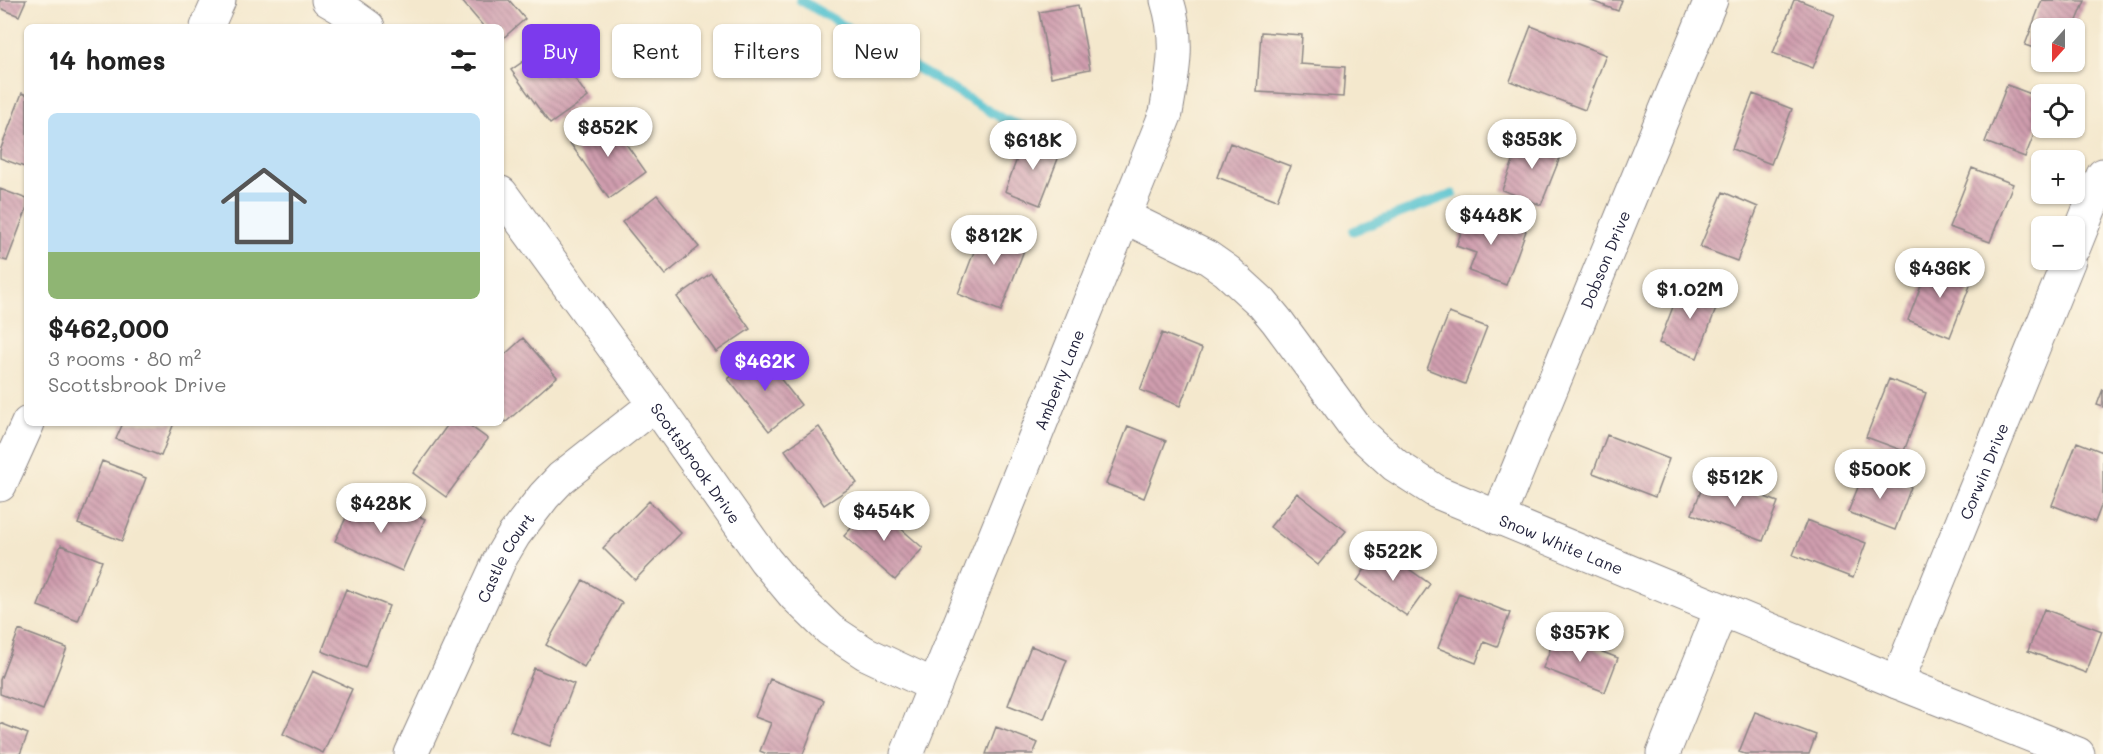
<!DOCTYPE html>
<html lang="en">
<head>
<meta charset="utf-8">
<style>
  body { margin:0; font-family:Mali,sans-serif; background:#f2f2f2; color:#222; height:100vh; display:flex; flex-direction:column; font-size:22px; white-space:nowrap }
  * { box-sizing:border-box; margin:0 }
  p { font-size:20px; color:#767676 }
  .icon { flex:none; width:33px; height:33px; fill:none; stroke:currentColor; stroke-width:2; stroke-linecap:round; stroke-linejoin:round }
  .map { position:relative; flex:1; overflow:hidden }
  .details { position:absolute; left:24px; top:24px; width:480px; height:402px; display:flex; flex-direction:column; background:#fff; border-radius:9px; box-shadow:0 2px 4px #0004 }
  .details>* { flex:none }
  .top-card { position:absolute; left:522px; top:24px; width:570px; height:54px; display:flex; gap:12px }
  .needle { width:39px; rotate:201deg }
  .tools { position:absolute; left:2031px; top:18px; display:grid; gap:12px }
  .tools a { display:grid; place-items:center; width:54px; height:54px; border-radius:9px; background:#fff; box-shadow:0 2px 4px #0004; font-size:30px }
  .price { position:absolute; translate:-50% -51px; padding:0 14px; border-radius:21px; background:#fff; color:#222; font-size:20px; line-height:39px; filter:drop-shadow(0 2px 3px #0008) }
  .price::after { content:''; position:absolute; left:50%; top:36px; width:18px; height:14px; margin-left:-9px; background:inherit; clip-path:polygon(0 0,100% 0,50% 100%) }
  .price.on { background:#7c3aed; color:#fff }
  ul { padding:0; list-style:none }
  li { display:grid; align-content:center; gap:12px; height:318px; padding:0 24px }
  li span { display:grid; place-items:center; height:186px; border-radius:9px; color:#555 }
  li>.icon { margin-inline-start:auto }
  span .icon { width:108px; height:108px; fill:#fffc; stroke-width:1 }
  li b { font-size:26px }
  h2 { display:flex; justify-content:space-between; align-items:center; height:72px; padding:0 24px; font-size:26px }
  .chip { padding:0 21px; border-radius:9px; background:#fff; box-shadow:0 2px 4px #0004; font-size:21px; line-height:54px }
  .chip.on { background:#7c3aed; color:#fff }
  .map>svg:first-child { display:block }
  .lines { fill:none; stroke-linecap:round; stroke-linejoin:round }
  .stream { stroke:#57c3d0; stroke-width:9 }
  .building { fill:url(#building-back-hatch) }
  .minor-casing { stroke:#8b8584; stroke-width:35 }
  .minor { stroke:#fff; stroke-width:33 }
  .labels { text-anchor:middle; dominant-baseline:central; stroke-width:4.5; stroke-linejoin:round; paint-order:stroke }
  .street-label { font-size:16px; fill:#22223b; stroke:#fcf5e5 }
</style>
</head>
<body>
<div class="map">
<svg width="2103" height="754" viewBox="0 0 2103 754">
  <defs>
    <pattern id="building-back-hatch" width="6" height="6" patternUnits="userSpaceOnUse" patternTransform="scale(1.5)"><rect width="6" height="6" fill="#d09eaf"/><path d="M-1 5l2 2M0 0l6 6M5-1l2 2" fill="none" stroke="#a88090"/></pattern>
  </defs>
  <rect width="100%" height="100%" fill="#fcf5e5"/>
  <filter id="ink" filterUnits="userSpaceOnUse"><feTurbulence type="fractalNoise" baseFrequency=".0167" numOctaves="2"/><feDisplacementMap in="SourceGraphic" scale="12" xChannelSelector="R" yChannelSelector="G"/><feConvolveMatrix kernelMatrix="1 2 1 2 8 2 1 2 1" color-interpolation-filters="sRGB"/></filter>
  <filter id="wash" filterUnits="userSpaceOnUse"><feTurbulence type="fractalNoise" baseFrequency=".008" numOctaves="4" result="noise"/><feDisplacementMap in="SourceGraphic" scale="24" xChannelSelector="R" yChannelSelector="G"/><feGaussianBlur stdDeviation="1.35" result="paint"/><feColorMatrix in="noise" values="0 0 0 0 0 0 0 0 0 0 0 0 0 0 0 0 0 1.4 0 .05"/><feComposite in="paint" operator="in"/></filter>
  <g filter="url(#wash)">
    <rect width="100%" height="100%" fill="#f4e8cd"/>
    <g class="lines">
      <path class="stream" d="M 800,0 L 1003,119 L 1064,140
        M 1353,231 L 1453,194"/>
    </g>
    <g id="blocks">
      <path class="building" d="M 0,0 L 26,0 L 19,16 L 0,8 Z
        M 461,0 L 509,0 L 525,19 L 501,40 L 501,27 L 484,27 Z
        M 1589,0 L 1622,0 L 1618,11 Z
        M 1794,0 L 1799,0 L 1834,14 L 1813,68 L 1773,53 Z
        M 2042,0 L 2085,1 L 2074,28 L 2042,28 L 2042,51 L 2025,45 Z
        M 1078,5 L 1090,69 L 1051,77 L 1039,12 Z
        M 1531,26 L 1606,55 L 1585,110 L 1510,81 Z
        M 1261,32 L 1302,35 L 1300,64 L 1345,67 L 1343,97 L 1257,92 Z
        M 550,43 L 588,97 L 550,124 L 511,70 Z
        M 2007,85 L 2042,98 L 2042,114 L 2025,157 L 1985,142 Z
        M 22,93 L 27,95 L 27,168 L 0,158 L 0,151 Z
        M 1753,94 L 1792,109 L 1771,164 L 1732,149 Z
        M 607,117 L 646,172 L 609,199 L 570,143 Z
        M 1523,135 L 1563,150 L 1541,205 L 1502,190 Z
        M 1025,137 L 1061,151 L 1040,205 L 1005,191 Z
        M 1230,143 L 1290,166 L 1277,200 L 1217,177 Z
        M 1972,168 L 2013,184 L 1990,242 L 1949,227 Z
        M 0,189 L 27,199 L 27,208 L 7,261 L 0,259 Z
        M 1723,192 L 1758,207 L 1737,261 L 1700,247 Z
        M 657,195 L 699,247 L 665,275 L 622,222 Z
        M 1470,209 L 1526,231 L 1506,285 L 1469,271 L 1476,253 L 1456,246 Z
        M 986,220 L 1029,237 L 1001,311 L 958,294 Z
        M 1930,262 L 1973,278 L 1950,337 L 1908,320 Z
        M 711,273 L 750,329 L 716,352 L 677,297 Z
        M 1683,281 L 1721,296 L 1697,358 L 1659,343 Z
        M 1449,313 L 1487,327 L 1465,384 L 1427,369 Z
        M 1162,333 L 1202,349 L 1180,406 L 1140,390 Z
        M 523,338 L 557,377 L 506,422 L 501,417 L 501,358 Z
        M 761,354 L 801,405 L 769,431 L 728,379 Z
        M 1889,379 L 1926,393 L 1904,451 L 1866,437 Z
        M 2103,389 L 2103,407 L 2097,405 Z
        M 123,423 L 174,423 L 161,456 L 116,439 Z
        M 449,423 L 466,423 L 488,439 L 446,497 L 413,473 Z
        M 1128,426 L 1166,441 L 1144,498 L 1106,484 Z
        M 819,427 L 857,483 L 824,505 L 785,450 Z
        M 1607,435 L 1669,459 L 1655,497 L 1593,473 Z
        M 2077,442 L 2103,452 L 2103,501 L 2095,522 L 2052,505 Z
        M 102,461 L 146,478 L 122,541 L 78,524 Z
        M 1865,470 L 1911,487 L 1895,530 L 1848,512 Z
        M 1707,475 L 1778,502 L 1763,541 L 1692,514 Z
        M 1297,493 L 1346,531 L 1318,565 L 1270,527 Z
        M 354,501 L 394,519 L 398,507 L 425,519 L 402,571 L 335,541 Z
        M 649,501 L 681,533 L 635,580 L 603,548 Z
        M 873,504 L 923,548 L 895,580 L 844,536 Z
        M 1807,520 L 1866,543 L 1853,578 L 1793,555 Z
        M 61,545 L 102,561 L 78,621 L 38,606 Z
        M 1379,548 L 1430,584 L 1407,616 L 1357,581 Z
        M 583,580 L 622,603 L 584,667 L 546,645 Z
        M 346,589 L 389,606 L 365,668 L 322,651 Z
        M 1459,593 L 1510,613 L 1497,647 L 1484,642 L 1476,663 L 1438,648 Z
        M 2044,609 L 2102,631 L 2086,673 L 2028,651 Z
        M 19,630 L 67,648 L 43,710 L 0,694 L 0,680 Z
        M 1556,634 L 1618,658 L 1605,692 L 1543,668 Z
        M 1031,646 L 1067,660 L 1044,719 L 1008,705 Z
        M 534,668 L 574,684 L 550,746 L 510,731 Z
        M 313,671 L 352,689 L 323,753 L 283,734 Z
        M 770,679 L 824,700 L 803,754 L 767,754 L 760,751 L 771,723 L 755,717 Z
        M 1755,712 L 1816,735 L 1809,754 L 1745,754 L 1739,752 Z
        M 0,723 L 28,734 L 20,754 L 0,754 Z
        M 996,727 L 1038,743 L 1033,754 L 986,754 Z"/>
    </g>
  </g>
  <g filter="url(#ink)">
    <use href="#blocks" fill-opacity="0" stroke="#8b8584" stroke-width="1.5"/>
    <g class="lines">
      <g class="minor-casing">
        <g id="minor">
          <path d="M 328,0 L 340,7 L 368,27"/>
          <path d="M 207,27 L 219,0"/>
          <path id="s1" d="M 501,193 L 655,404 L 765,560 L 795,596 L 830,630 L 865,653 L 935,686"/>
          <path id="s2" d="M 1125,217 L 1207,257 L 1227,271 L 1262,303 L 1277,321 L 1358,431 L 1395,465 L 1437,492 L 1897,682 L 2078,754"/>
          <path d="M 2074,247 L 2103,175"/>
          <path d="M 0,485 L 28,423"/>
          <path id="s3" d="M 1498,518 L 1711,0"/>
          <path id="s4" d="M 1897,682 L 2069,260"/>
          <path id="s5" d="M 411,754 L 501,557 L 514,535 L 544,496 L 561,478 L 655,404"/>
          <path id="s6" d="M 907,754 L 1166,113 C 1173,71 1180,42 1167,0"/>
          <path d="M 1663,754 L 1721,610"/>
        </g>
      </g>
      <use href="#minor" class="minor"/>
    </g>
  </g>
  <g class="labels">
    <g class="street-label">
      <text stroke="none"><textPath href="#s3" startOffset="280">Dobson Drive</textPath></text>
      <text stroke="none"><textPath href="#s6" startOffset="404">Amberly Lane</textPath></text>
      <text stroke="none"><textPath href="#s1" startOffset="333">Scottsbrook Drive</textPath></text>
      <text stroke="none"><textPath href="#s4" startOffset="228">Corwin Drive</textPath></text>
      <text stroke="none"><textPath href="#s2" startOffset="558">Snow White Lane</textPath></text>
      <text stroke="none"><textPath href="#s5" startOffset="218">Castle Court</textPath></text>
    </g>
  </g>
</svg>
<div class="tools">
<a><svg class="needle" viewBox="-14 -14 28 28"><path d="M0-13l5 13h-10z" fill="#e53935"/><path d="M0 13l5-13h-10z" fill="#767676"/></svg></a>
<a><svg class="icon" aria-label="locate" viewBox="0 0 24 24"><circle cx="12" cy="12" r="6"/><path d="M12 2v4M12 18v4M2 12h4M18 12h4"/></svg></a>
<a>+</a>
<a>−</a>
</div>
<b class="price" style="left:608px;top:158px">$852K</b>
<b class="price" style="left:1532px;top:170px">$353K</b>
<b class="price" style="left:1033px;top:171px">$618K</b>
<b class="price" style="left:1491px;top:246px">$448K</b>
<b class="price" style="left:994px;top:266px">$812K</b>
<b class="price" style="left:1940px;top:299px">$436K</b>
<b class="price" style="left:1690px;top:320px">$1.02M</b>
<b class="price on" style="left:765px;top:392px">$462K</b>
<b class="price" style="left:1880px;top:500px">$500K</b>
<b class="price" style="left:1735px;top:508px">$512K</b>
<b class="price" style="left:381px;top:534px">$428K</b>
<b class="price" style="left:884px;top:542px">$454K</b>
<b class="price" style="left:1393px;top:582px">$522K</b>
<b class="price" style="left:1580px;top:663px">$357K</b>
<div class="top-card">
<a class="chip on">Buy</a>
<a class="chip">Rent</a>
<a class="chip">Filters</a>
<a class="chip">New</a>
</div>
<section class="details">
<h2>14 homes<svg class="icon" aria-label="filters" viewBox="0 0 24 24"><path d="M4 7h16M4 17h16"/><circle cx="9" cy="7" r="2"/><circle cx="15" cy="17" r="2"/></svg></h2>
<ul>
<li><span style="background:linear-gradient(#bfe0f5 75%,#8fb573 0)"><svg class="icon" aria-label="home" viewBox="0 0 24 24"><path d="M3 11l9-7 9 7M6 9v11h12V9"/></svg></span><div><b>$462,000</b><p>3 rooms · 80 m²</p><p>Scottsbrook Drive</p></div></li>
</ul>
</section>
</div>
</body>
</html>
